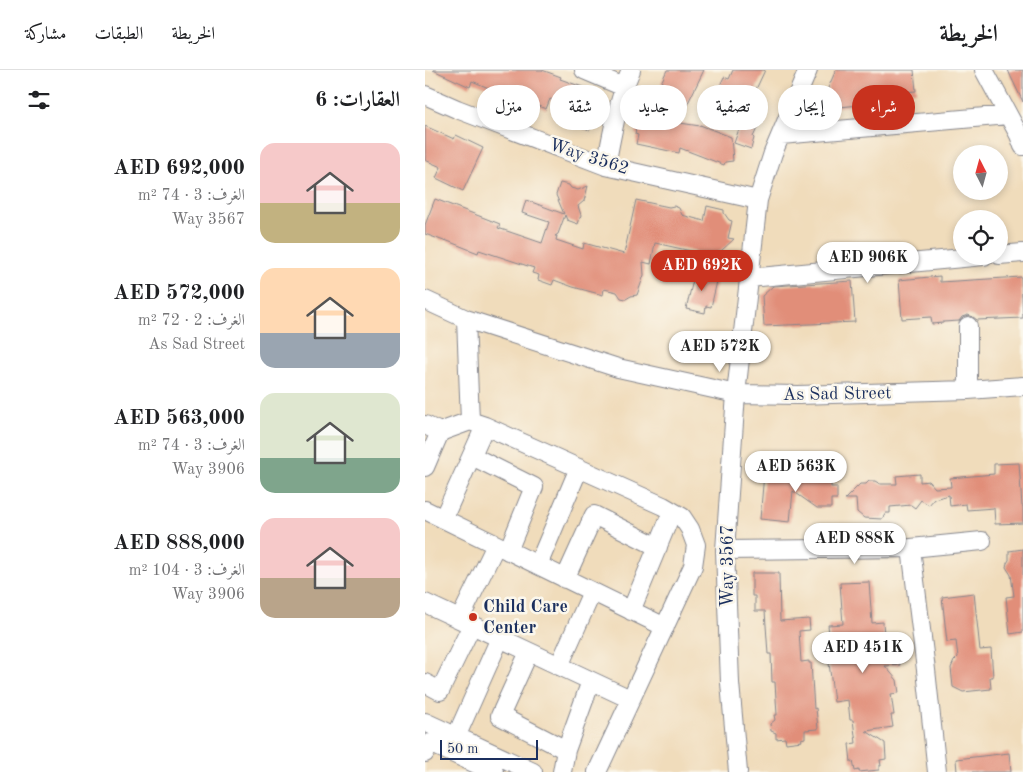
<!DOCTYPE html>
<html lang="ar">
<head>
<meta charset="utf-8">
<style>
  body { margin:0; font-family:"Old Standard TT",Amiri,serif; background:#f2f2f2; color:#202124; direction:rtl; height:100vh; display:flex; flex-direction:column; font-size:19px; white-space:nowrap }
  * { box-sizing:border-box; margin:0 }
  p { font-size:16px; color:#757577 }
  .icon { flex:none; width:28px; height:28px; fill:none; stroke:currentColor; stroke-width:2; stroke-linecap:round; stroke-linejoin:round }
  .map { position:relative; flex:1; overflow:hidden; direction:ltr }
  .panel { display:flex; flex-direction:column; background:#fff; width:425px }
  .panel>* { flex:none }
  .guide { position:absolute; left:15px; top:15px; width:475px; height:45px; direction:rtl; display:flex; gap:10px }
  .needle { width:32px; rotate:354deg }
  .controls { position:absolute; left:528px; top:75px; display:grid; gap:10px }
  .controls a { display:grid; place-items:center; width:55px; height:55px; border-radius:50%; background:#fff; box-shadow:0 2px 8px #0003; font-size:25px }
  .scale { position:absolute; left:15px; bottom:12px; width:98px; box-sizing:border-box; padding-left:5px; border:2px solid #1b2f5e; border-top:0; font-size:14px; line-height:18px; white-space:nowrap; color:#1b2f5e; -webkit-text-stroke:4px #fbf7ec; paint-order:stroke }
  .price { position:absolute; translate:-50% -42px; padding:0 11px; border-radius:18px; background:#fff; color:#222; font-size:16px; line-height:32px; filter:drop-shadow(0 1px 2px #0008) }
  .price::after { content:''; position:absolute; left:50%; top:30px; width:15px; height:11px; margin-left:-8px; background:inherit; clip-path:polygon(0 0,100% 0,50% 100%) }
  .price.on { background:#c8321e; color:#fff }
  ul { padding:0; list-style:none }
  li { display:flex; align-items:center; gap:15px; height:125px; padding:0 25px }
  li span { display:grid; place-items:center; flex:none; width:140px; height:100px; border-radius:15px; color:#555 }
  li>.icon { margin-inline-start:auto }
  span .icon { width:60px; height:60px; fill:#fffc; stroke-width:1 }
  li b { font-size:21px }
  h2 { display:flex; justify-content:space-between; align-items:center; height:60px; padding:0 25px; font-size:21px }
  .chip { padding:0 18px; border-radius:22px; background:#fff; box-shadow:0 2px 8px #0003; font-size:18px; line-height:45px }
  .chip.on { background:#c8321e; color:#fff }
  header { display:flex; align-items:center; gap:30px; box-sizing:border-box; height:70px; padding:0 25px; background:#fff; border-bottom:1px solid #e0e0e0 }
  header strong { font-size:24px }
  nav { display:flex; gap:28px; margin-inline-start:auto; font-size:18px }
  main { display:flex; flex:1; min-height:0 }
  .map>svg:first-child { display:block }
  .building { fill:#e18e79 }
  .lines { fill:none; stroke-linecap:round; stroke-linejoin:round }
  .minor-casing { stroke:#86868c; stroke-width:20 }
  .minor { stroke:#fff; stroke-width:18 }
  .poi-dot { fill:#c8321e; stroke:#fbf7ec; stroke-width:2 }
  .labels { text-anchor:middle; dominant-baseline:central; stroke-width:5; stroke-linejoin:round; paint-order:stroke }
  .street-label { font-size:18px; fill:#1b2f5e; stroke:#fbf7ec }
  .poi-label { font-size:18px; font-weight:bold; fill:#1b2f5e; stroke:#fbf7ec; text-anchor:start }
</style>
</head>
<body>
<header>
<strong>الخريطة</strong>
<nav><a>الخريطة</a><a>الطبقات</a><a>مشاركة</a></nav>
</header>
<main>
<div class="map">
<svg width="598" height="702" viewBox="0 0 598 702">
  <rect width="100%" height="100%" fill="#fbf7ec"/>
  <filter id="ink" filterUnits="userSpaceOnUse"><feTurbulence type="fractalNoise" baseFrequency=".02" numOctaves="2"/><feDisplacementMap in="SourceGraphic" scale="10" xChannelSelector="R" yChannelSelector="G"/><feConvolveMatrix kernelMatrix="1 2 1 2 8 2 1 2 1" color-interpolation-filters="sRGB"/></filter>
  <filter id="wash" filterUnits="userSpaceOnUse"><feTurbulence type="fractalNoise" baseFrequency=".0096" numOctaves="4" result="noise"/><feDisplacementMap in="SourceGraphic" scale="20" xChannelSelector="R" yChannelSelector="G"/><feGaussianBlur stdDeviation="1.12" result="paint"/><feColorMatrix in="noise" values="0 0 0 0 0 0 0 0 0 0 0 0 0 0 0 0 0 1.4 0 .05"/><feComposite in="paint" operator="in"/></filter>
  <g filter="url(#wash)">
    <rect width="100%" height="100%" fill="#f0dcbb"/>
    <g id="blocks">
      <path class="building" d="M 8,0 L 117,0 L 136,7 L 135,9 L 177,24 L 165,60 L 140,52 L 145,37 L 125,29 L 121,39 L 83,25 L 83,27 L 76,24 L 75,27 L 64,22 L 66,19 L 47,11 L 45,17 Z
        M 242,0 L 279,0 L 259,41 L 255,53 L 275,56 L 275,55 L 306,67 L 308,91 L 300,92 L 299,95 L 255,78 L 254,83 L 211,74 L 213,65 L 210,64 L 214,45 L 208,43 L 210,31 L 228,37 L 229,34 L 236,36 L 246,18 L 236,13 Z
        M 308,0 L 340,0 L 327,28 L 329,29 L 322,43 L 336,50 L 328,67 L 329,68 L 326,79 L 309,73 L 319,45 L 288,30 L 299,7 L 304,9 Z
        M 411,0 L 489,0 L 491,21 L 443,25 L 444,34 L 405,38 L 403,18 Z
        M 583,0 L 598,0 L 598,32 L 586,7 Z
        M 0,56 L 29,69 L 31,65 L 58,78 L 38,121 L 11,108 L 16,97 L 0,90 Z
        M 135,113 L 144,115 L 146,118 L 153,120 L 163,116 L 159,131 L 153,136 L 156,145 L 153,154 L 142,150 L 140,145 L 133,164 L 130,166 L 132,166 L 131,170 L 158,179 L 159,173 L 199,184 L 211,130 L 244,137 L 249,136 L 254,138 L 257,145 L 279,151 L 282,136 L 299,140 L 299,143 L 304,150 L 307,151 L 303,168 L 309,169 L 296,181 L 290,183 L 289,186 L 230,173 L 226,194 L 218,192 L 219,205 L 212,225 L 206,226 L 201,229 L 196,228 L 192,222 L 179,219 L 178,225 L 148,217 L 129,210 L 127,215 L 113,210 L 114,205 L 107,203 L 109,198 L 54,180 L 53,183 L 20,170 L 19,171 L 0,164 L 0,155 L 10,129 L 75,154 L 73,158 L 117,173 L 124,152 L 97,143 L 101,130 L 139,144 L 131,125 Z
        M 270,202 L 293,207 L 286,237 L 281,236 L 280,243 L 261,239 Z
        M 515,206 L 515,212 L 596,207 L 598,248 L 552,250 L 548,247 L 543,245 L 537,247 L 534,251 L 518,252 L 518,253 L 507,254 L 506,247 L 477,249 L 474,210 Z
        M 427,211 L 430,252 L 339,256 L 337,226 L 348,216 Z
        M 594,393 L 597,436 L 598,436 L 598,453 L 570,454 L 569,438 L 542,440 L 541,434 L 525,436 L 524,425 L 509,429 L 504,435 L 496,430 L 490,438 L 486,435 L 465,437 L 465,443 L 461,443 L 457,449 L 439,448 L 432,442 L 431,429 L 420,429 L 435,414 L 441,414 L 444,411 L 450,411 L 455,414 L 472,414 L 471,406 L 495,404 L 495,412 L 504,411 L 510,418 L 526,417 L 525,408 L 569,404 L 569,394 Z
        M 382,397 L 406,397 L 406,417 L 412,417 L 412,429 L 406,429 L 406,438 L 392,438 L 368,421 L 365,452 L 335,449 L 339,404 L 382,408 Z
        M 598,479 L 598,562 L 585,564 L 581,527 L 589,526 L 586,505 L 581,497 L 582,493 L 584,490 L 584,481 Z
        M 327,503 L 354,503 L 355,551 L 384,549 L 385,560 L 374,561 L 376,592 L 384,591 L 384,593 L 386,593 L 389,639 L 391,638 L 393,659 L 380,660 L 380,668 L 376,669 L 377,671 L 361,673 L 360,668 L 351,669 L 351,663 L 346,661 L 345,654 L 350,650 L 349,645 L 352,645 L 350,612 L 347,612 L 346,584 L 343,584 L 340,541 L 330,541 L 330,526 L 327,526 Z
        M 444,512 L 447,553 L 458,552 L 460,578 L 473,577 L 475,595 L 460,596 L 472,610 L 474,623 L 466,624 L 469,645 L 466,645 L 468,657 L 441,661 L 460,673 L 461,689 L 455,690 L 456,696 L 454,696 L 454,700 L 434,702 L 434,700 L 430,701 L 428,691 L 426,692 L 424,674 L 431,673 L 428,650 L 425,650 L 423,630 L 409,632 L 404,593 L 407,592 L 403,555 L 418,554 L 415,513 Z
        M 549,523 L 555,580 L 566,579 L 568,607 L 565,607 L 566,619 L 538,622 L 528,617 L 526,598 L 529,591 L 533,587 L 531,571 L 522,572 L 517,527 Z
        M 584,683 L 586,702 L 532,702 L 531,689 Z"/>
    </g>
  </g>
  <g filter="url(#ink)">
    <use href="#blocks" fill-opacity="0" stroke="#86868c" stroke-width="1"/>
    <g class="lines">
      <g class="minor-casing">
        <path id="minor" d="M 159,0 L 199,17
          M 559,0 L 594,65 L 598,76
          M 0,25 L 32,39 L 181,96 L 333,130
          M 356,65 L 583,45
          M 181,96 C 187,63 193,31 206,0
          M 574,185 L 598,183
          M 324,208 L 559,186
          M 0,230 L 41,249 L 193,298 L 311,324 L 373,325 L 543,320 L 598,316
          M 41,249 L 45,351
          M 543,256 L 543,320
          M 0,355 L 15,362 L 45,351 L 60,356 L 238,436 L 257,447 L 265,459 L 271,475 L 268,496 L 172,702
          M 47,386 L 109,417 L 83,481
          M 0,397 L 15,362
          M 0,440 L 240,557
          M 18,449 L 60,356
          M 486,478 L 501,600 L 512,702
          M 300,480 L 486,478 L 557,471
          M 113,495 L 154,398
          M 140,509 L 169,445 L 233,477
          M 0,533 L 205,629
          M 206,541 L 247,442
          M 35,549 L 71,475
          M 104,582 L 75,646 L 141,680
          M 134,596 L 167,522
          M 0,613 L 15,621 L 47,555
          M 0,652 L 108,702
          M 31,667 L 75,568
          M 0,683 L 5,673 L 69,702
          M 137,702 L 141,680 L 166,611
          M 313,702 L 305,613 L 300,480 L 311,324 L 333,130 L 348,83 L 383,0"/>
      </g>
      <use href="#minor" class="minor"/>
    </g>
  </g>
  <circle class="poi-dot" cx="48" cy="547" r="5"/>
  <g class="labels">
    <g class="street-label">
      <text transform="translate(164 87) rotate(18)">Way 3562</text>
      <text transform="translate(412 324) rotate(-1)">As Sad Street</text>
      <text transform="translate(303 496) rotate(-90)">Way 3567</text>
    </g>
    <g class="poi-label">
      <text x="58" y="537">Child Care<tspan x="58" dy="21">Center</tspan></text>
    </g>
  </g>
</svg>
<div class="controls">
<a><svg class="needle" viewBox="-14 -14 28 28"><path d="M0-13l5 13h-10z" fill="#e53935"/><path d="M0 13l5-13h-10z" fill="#757577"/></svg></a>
<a><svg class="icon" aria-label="locate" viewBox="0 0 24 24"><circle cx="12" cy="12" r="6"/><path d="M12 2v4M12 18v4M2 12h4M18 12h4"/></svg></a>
</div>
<div class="scale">50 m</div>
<b class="price" style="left:443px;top:214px">AED 906K</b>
<b class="price on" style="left:277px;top:222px">AED 692K</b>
<b class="price" style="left:295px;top:303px">AED 572K</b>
<b class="price" style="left:371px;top:423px">AED 563K</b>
<b class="price" style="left:430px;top:495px">AED 888K</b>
<b class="price" style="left:438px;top:604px">AED 451K</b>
<div class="guide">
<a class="chip on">شراء</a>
<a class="chip">إيجار</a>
<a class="chip">تصفية</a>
<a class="chip">جديد</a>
<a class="chip">شقة</a>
<a class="chip">منزل</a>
</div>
</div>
<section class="panel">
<h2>العقارات: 6<svg class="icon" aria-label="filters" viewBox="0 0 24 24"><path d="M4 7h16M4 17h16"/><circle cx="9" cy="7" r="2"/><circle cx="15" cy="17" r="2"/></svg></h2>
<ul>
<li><span style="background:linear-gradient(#f6c9c9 60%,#c2b280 0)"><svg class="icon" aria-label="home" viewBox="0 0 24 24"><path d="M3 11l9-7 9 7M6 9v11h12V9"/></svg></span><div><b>AED 692,000</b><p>الغرف: 3 · 74 m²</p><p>Way 3567</p></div></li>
<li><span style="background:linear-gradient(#ffd9b3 65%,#9aa5b1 0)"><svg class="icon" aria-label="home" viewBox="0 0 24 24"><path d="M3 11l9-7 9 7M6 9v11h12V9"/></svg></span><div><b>AED 572,000</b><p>الغرف: 2 · 72 m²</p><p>As Sad Street</p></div></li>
<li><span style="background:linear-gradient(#dfe7d0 65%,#7fa58c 0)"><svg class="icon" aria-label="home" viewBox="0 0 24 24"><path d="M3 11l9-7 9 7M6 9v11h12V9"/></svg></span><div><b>AED 563,000</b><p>الغرف: 3 · 74 m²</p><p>Way 3906</p></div></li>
<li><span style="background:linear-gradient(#f6c9c9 60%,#b9a48a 0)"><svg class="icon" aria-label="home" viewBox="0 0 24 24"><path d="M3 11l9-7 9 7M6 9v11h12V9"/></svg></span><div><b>AED 888,000</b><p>الغرف: 3 · 104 m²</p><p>Way 3906</p></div></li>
</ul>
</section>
</main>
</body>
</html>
